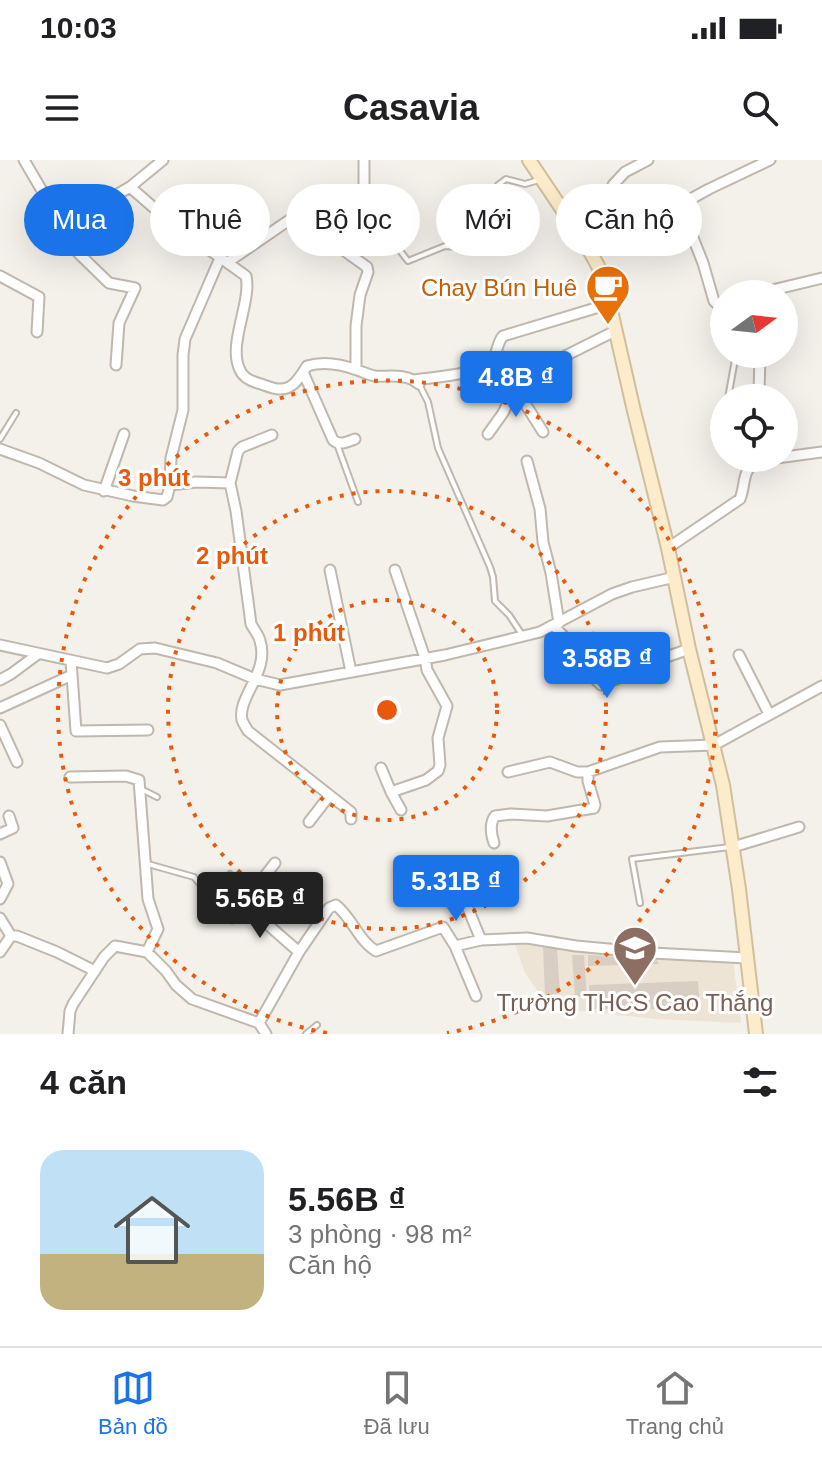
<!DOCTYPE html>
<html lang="vi">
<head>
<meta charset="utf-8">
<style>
  body { margin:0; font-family:Helvetica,sans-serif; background:#f2f2f2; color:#202124; height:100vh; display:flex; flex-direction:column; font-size:30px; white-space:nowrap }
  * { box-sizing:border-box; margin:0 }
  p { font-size:26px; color:#757577 }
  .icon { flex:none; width:44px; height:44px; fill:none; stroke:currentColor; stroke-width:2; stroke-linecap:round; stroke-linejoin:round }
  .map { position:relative; height:874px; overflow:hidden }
  .drawer { display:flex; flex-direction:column; background:#fff; flex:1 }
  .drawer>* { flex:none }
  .banner { position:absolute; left:24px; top:24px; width:774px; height:72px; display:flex; gap:16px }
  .needle { width:52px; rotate:75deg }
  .fabs { position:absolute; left:710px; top:120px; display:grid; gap:16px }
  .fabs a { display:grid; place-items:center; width:88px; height:88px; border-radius:50%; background:#fff; box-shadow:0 8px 32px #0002; font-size:40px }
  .price { position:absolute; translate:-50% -68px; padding:0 18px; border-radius:8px; background:#1a73e8; color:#fff; font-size:26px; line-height:52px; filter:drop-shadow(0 2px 4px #0008) }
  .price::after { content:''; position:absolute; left:50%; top:48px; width:24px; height:18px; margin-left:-12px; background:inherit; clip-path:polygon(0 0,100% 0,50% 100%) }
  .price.on { background:#222; color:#fff }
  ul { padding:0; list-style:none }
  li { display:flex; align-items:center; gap:24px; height:200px; padding:0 40px }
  li span { display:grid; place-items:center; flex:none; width:224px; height:160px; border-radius:24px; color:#555 }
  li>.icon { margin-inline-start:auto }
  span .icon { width:96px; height:96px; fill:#fffc; stroke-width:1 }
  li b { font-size:34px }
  h2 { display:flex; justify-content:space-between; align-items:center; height:96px; padding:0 40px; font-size:34px }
  .tag { padding:0 28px; border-radius:36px; background:#fff; box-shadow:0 8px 32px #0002; font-size:28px; line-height:72px }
  .tag.on { background:#1a73e8; color:#fff }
  .status { display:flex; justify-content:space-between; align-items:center; height:56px; padding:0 40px; background:#fff; direction:ltr }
  .status svg { height:22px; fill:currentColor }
  header { display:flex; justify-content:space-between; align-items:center; height:104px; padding:0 40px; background:#fff; font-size:36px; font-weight:600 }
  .tabs { display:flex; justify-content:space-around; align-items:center; height:112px; border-top:2px solid #e0e0e0; background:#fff; font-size:22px; color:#757577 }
  .tabs a { display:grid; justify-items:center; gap:4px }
  .tabs .on { color:#1a73e8 }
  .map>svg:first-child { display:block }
  .education { fill:#ede4d5 }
  .building { fill:#d9cec3 }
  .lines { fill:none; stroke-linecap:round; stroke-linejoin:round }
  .lane-casing { stroke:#c0b7ad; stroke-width:8 }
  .street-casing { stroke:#c0b7ad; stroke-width:13 }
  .secondary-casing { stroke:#d2be9c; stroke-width:16 }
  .lane { stroke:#fff; stroke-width:4 }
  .street { stroke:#fff; stroke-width:9 }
  .secondary { stroke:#fceccc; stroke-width:12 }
  .ring { fill:none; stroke:#e8590c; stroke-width:4; stroke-dasharray:4 8 }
  .labels { text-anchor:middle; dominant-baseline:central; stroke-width:6; stroke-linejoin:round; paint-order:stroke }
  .food-label { font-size:24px; fill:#c56008; stroke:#fff; text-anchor:end }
  .education-label { font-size:24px; fill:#785e54; stroke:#fff }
  .centre { fill:#e8590c; stroke:#fff; stroke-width:4 }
  .ring-label { font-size:24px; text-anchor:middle; font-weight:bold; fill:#e8590c; stroke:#fff; stroke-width:6; stroke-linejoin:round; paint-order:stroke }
</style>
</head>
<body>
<div class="status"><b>10:03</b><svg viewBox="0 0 49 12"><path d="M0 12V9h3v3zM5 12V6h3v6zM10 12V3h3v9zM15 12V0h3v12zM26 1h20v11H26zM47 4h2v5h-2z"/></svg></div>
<header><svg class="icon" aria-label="menu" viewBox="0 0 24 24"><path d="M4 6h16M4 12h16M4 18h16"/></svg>Casavia<svg class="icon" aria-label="search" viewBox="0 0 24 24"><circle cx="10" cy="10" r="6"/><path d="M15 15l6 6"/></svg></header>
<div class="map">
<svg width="822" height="874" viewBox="0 0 822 874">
  <rect width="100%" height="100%" fill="#f4f0ea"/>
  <path class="education" d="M 514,782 L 733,800 L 741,863 L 657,859 L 560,849 L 544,840 L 525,813 Z"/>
  <path class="building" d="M 543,787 L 557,789 L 560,833 L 545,835 Z
    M 572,795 L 584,795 L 587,836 L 575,837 Z
    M 588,795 L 656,799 L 659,804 L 588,806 Z
    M 698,821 L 700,849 L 589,849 L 589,825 Z"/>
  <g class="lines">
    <g class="lane-casing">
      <path id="lane" d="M 364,31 L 374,63 L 387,74 L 408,101 L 445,86 L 458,87 L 478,75 L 498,25 L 506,19 L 525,24 L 539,20
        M 420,226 L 428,242 L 438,288 L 490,407 L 493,417 L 495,441 L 509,455 L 523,476
        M 728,238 L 736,194
        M 0,279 L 16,253
        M 337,284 L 358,342
        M 143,630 L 157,637
        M 148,704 L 194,717 L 223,752
        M 212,738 L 230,714
        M 640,743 L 632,699 L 730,687
        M 306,874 L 317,865"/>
    </g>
    <g class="street-casing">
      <path id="street" d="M 24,0 L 65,70 L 67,82 L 109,123 L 135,128 L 119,163 L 116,205
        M 163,0 L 130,27 L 169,61 L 246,116 C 252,142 227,185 240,210 C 243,218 253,222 261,224 C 267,226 273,229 279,229 C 293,230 300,217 307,206 C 323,201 341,204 357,210 C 363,212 369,215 375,216 C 390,217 406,213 419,224
        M 680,45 L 703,103 L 714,141 L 718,145 L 724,144
        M 65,70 L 97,46 L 130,27
        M 585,84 L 599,66 L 613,25 L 625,12 L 648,0
        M 588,88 L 644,70 L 667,52 L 709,29 L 770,0
        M 228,102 L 298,54 L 364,31 L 364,0
        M 0,116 L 39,137 L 37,172
        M 756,134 L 822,118
        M 493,198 L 518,223
        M 356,209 L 356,166 L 360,135 L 368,112 L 367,107 L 346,92 L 345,86 L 374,63
        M 303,212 L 333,280 C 340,286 347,282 355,279
        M 414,220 C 432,217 483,215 493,199 C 498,191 497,183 503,176 L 609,144
        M 516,229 L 543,272
        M 759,233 L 760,194
        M 488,274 L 503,253 L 518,223 L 537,210 L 615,171
        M 0,289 L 39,303 L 84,325 L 133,336 L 163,340 L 167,337 L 170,325 L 196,322 L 230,323 L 236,351 L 251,464 C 254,470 259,475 260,481 C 270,512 237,537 242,560 C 243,563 247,569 248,571 L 351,652 L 351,659
        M 527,301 L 540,349 L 543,382 L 551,413 L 559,463
        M 230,323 L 238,291 L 242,287 L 272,275
        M 170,325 L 171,298 L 183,250 L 183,195 L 185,179 L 220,98
        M 104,331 L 124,274
        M 668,388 L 740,339 C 747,321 740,308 762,300 L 822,292
        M 330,410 L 351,512
        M 395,410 L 425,498 L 427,510 L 447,546 L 438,578 L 440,605 L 438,611 L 426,620 L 391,632 L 401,650
        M 554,466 L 579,493 L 594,518 L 601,525 L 629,514 L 655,501 L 689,489
        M 0,485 L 107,508 L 119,504 L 140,489 L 155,488 L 217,503 L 255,519 L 280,525 L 445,495 L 540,472 L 612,434 L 632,427 L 675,417
        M 739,495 L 769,554
        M 71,501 L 76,571 L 148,570
        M 0,520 L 11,514 L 38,494
        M 0,548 L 72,515
        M 0,565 L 17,602
        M 381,608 L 391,632
        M 508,612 L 550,602 L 577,612 L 588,612 L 660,587 L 714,585 L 822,526
        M 70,617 L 126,616 L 139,620 L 148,739 L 158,769 L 147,792
        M 309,662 L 329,636
        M 0,674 L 13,668 L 9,656
        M 494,683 C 491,674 489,664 495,656 L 511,654 L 547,656 L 594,648 L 595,645 L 588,621 L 588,612
        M 733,687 L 799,667
        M 0,702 L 8,724 L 0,739
        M 462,734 L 481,780
        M 243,743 L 299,792
        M 0,758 L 11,776 L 17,776 L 57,792 L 95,811
        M 232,758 L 275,703
        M 455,786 L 476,836
        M 0,792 L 11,776
        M 259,863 L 299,792 L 329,748 L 336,745 C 352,758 359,781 376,791 L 443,767 L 455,786 L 481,780 L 527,778 L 576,786 L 652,793 L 747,798
        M 68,874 L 70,851 L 73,844 L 104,797 L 115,786 L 147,792 L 166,811 L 176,825 L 192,839 L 259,863 L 266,874"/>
    </g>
    <g class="secondary-casing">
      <path id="secondary" d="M 529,0 L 588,88 L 598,106 L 607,133 L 634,251 L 668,388 L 689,489 L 723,625 L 739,729 L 756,874"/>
    </g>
    <use href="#lane" class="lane"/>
    <use href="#street" class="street"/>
    <use href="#secondary" class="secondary"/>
  </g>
  <g class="ring">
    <circle cx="387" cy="550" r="110"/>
    <circle cx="387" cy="550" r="219"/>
    <path d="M327 873A329 329 0 1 1 447 873"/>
  </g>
  <defs>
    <g id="cafe-pin" transform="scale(2.3)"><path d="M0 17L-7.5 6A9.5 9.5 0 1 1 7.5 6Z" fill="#e8710a" stroke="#fff"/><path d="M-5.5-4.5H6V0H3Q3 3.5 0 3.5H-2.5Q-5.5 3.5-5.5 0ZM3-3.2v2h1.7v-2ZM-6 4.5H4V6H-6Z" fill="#fff"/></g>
    <g id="school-pin" transform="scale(2.3)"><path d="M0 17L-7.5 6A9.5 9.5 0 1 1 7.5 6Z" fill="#8d6e63" stroke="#fff"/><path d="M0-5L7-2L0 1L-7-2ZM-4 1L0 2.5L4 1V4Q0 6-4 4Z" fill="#fff"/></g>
  </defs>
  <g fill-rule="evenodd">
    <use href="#cafe-pin" x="608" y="127"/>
    <use href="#school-pin" x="635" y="788"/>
  </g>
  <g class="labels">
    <g class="food-label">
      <text x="577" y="127">Chay Bún Huê</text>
    </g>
    <g class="education-label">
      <text x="635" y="842">Trường THCS Cao Thắng</text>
    </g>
  </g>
  <circle cx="387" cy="550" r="12" class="centre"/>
  <g class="ring-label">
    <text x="154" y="326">3 phút</text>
    <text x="232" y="404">2 phút</text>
    <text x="309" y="481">1 phút</text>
  </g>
</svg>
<div class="fabs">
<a><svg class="needle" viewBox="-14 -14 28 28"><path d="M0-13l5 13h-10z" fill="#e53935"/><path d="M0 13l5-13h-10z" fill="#757577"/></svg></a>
<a><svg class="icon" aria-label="locate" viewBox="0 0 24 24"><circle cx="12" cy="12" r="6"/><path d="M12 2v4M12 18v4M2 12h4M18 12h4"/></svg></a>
</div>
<b class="price" style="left:516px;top:259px">4.8B ₫</b>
<b class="price" style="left:607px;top:540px">3.58B ₫</b>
<b class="price" style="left:456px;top:763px">5.31B ₫</b>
<b class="price on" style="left:260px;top:780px">5.56B ₫</b>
<div class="banner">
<a class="tag on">Mua</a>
<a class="tag">Thuê</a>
<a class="tag">Bộ lọc</a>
<a class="tag">Mới</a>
<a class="tag">Căn hộ</a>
</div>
</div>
<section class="drawer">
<h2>4 căn<svg class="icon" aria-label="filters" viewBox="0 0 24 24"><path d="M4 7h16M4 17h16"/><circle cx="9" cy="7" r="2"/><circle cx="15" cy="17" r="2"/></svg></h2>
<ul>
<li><span style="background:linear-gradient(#bfe0f5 65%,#c2b280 0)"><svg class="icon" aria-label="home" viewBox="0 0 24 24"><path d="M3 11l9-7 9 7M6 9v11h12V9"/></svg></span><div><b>5.56B ₫</b><p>3 phòng · 98 m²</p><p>Căn hộ</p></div></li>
</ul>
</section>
<nav class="tabs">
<a class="on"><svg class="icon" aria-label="map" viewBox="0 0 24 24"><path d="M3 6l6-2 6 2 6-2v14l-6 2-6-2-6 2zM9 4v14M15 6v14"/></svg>Bản đồ</a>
<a><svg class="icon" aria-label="saved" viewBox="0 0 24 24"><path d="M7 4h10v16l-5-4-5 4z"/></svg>Đã lưu</a>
<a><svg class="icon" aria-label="home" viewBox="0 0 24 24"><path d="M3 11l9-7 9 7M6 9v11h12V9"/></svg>Trang chủ</a>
</nav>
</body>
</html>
